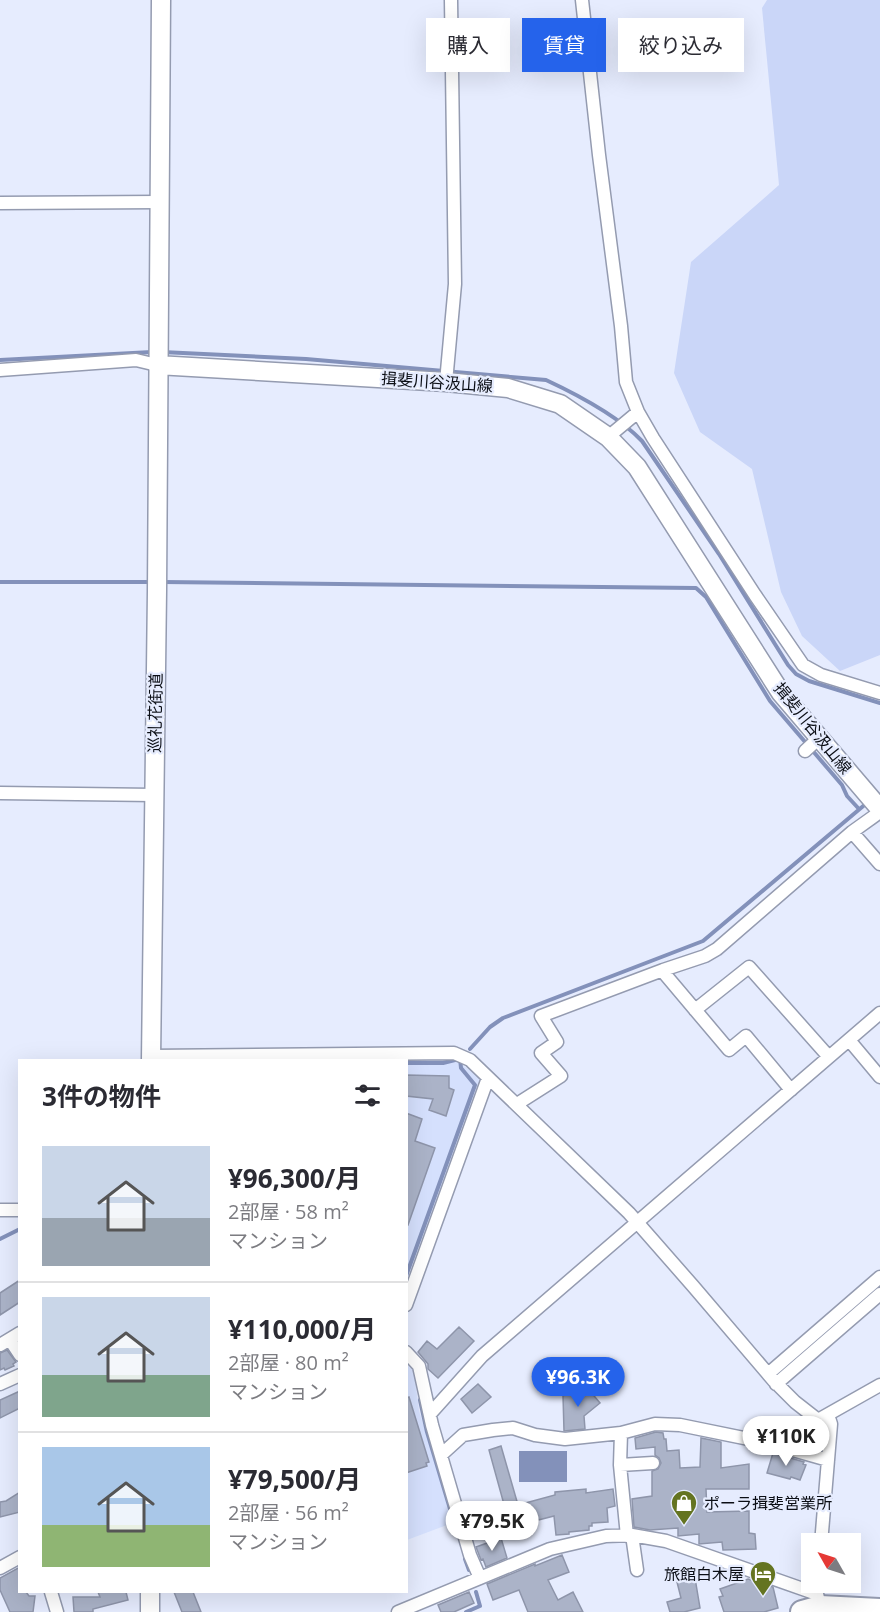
<!DOCTYPE html>
<html lang="ja">
<head>
<meta charset="utf-8">
<style>
  body { margin:0; font-family:"Open Sans","Noto Sans JP",sans-serif; background:#f7f7f7; color:#2b2b33; height:100vh; display:flex; flex-direction:column; font-size:22px; white-space:nowrap }
  * { box-sizing:border-box; margin:0 }
  p { font-size:20px; color:#7c7c81 }
  .icon { flex:none; width:33px; height:33px; fill:none; stroke:currentColor; stroke-width:2; stroke-linecap:round; stroke-linejoin:round }
  .map { position:relative; flex:1; overflow:hidden }
  .details { position:absolute; left:18px; top:1059px; width:390px; height:534px; display:flex; flex-direction:column; background:#fff; border-radius:0px; box-shadow:0 6px 24px #0002 }
  .details>* { flex:none }
  .hud { position:absolute; left:426px; top:18px; width:363px; height:54px; display:flex; gap:12px }
  .needle { width:39px; rotate:309deg }
  .tools { position:absolute; left:801px; top:1533px; display:grid; gap:12px }
  .tools a { display:grid; place-items:center; width:60px; height:60px; border-radius:0px; background:#fff; box-shadow:0 6px 24px #0002; font-size:30px }
  .price { position:absolute; translate:-50% -51px; padding:0 14px; border-radius:21px; background:#fff; color:#222; font-size:20px; line-height:39px; filter:drop-shadow(0 2px 3px #0008) }
  .price::after { content:''; position:absolute; left:50%; top:36px; width:18px; height:14px; margin-left:-9px; background:inherit; clip-path:polygon(0 0,100% 0,50% 100%) }
  .price.selected { background:#2563eb; color:#fff }
  ul { padding:0; list-style:none }
  li { display:flex; align-items:center; gap:18px; height:150px; padding:0 24px }
  li+li { border-top:2px solid #e1e1e2 }
  li span { display:grid; place-items:center; flex:none; width:168px; height:120px; border-radius:0px; color:#555 }
  li>.icon { margin-inline-start:auto }
  span .icon { width:72px; height:72px; fill:#fffc; stroke-width:1 }
  li b { font-size:26px }
  h2 { display:flex; justify-content:space-between; align-items:center; height:72px; padding:0 24px; font-size:26px }
  .chip { padding:0 21px; border-radius:0px; background:#fff; box-shadow:0 6px 24px #0002; font-size:21px; line-height:54px }
  .chip.selected { background:#2563eb; color:#fff }
  .map>svg:first-child { display:block }
  .built { fill:#d5e0fd }
  .green { fill:#cad6f8 }
  .water { fill:#8391ba }
  .lines { fill:none; stroke-linecap:round; stroke-linejoin:round }
  .stream { stroke:#8391ba; stroke-width:4 }
  .building { fill:#abb3c8; stroke:#8e95aa; stroke-width:1.5 }
  .street-casing { stroke:#949bb0; stroke-width:15 }
  .secondary-casing { stroke:#949bb0; stroke-width:21 }
  .highway-casing { stroke:#949bb0; stroke-width:26 }
  .street { stroke:#fff; stroke-width:12 }
  .secondary { stroke:#fff; stroke-width:18 }
  .highway { stroke:#fff; stroke-width:22 }
  .labels { text-anchor:middle; dominant-baseline:central; stroke-width:4.5; stroke-linejoin:round; paint-order:stroke }
  .street-label { font-size:16px; fill:#0b0e15; stroke:#e6ecfe }
  .poi-label { font-size:16px; fill:#0b0e15; stroke:#e6ecfe; text-anchor:start }
</style>
</head>
<body>
<div class="map">
<svg width="880" height="1612" viewBox="0 0 880 1612">
  <rect width="100%" height="100%" fill="#e6ecfe"/>
  <path class="built" d="M 449,1056 L 480,1077 L 478,1087 L 407,1280 L 406,1060 L 178,1060 Z
    M 406,1364 L 414,1371 L 419,1411 L 455,1522 L 407,1540 Z"/>
  <path class="green" d="M 767,0 L 880,0 L 880,655 L 840,671 L 802,636 L 781,592 L 752,469 L 700,432 L 674,373 L 691,262 L 779,185 L 762,8 Z"/>
  <path class="water" d="M 519,1451 L 567,1451 L 567,1482 L 519,1482 Z"/>
  <g class="lines">
    <path class="stream" d="M 162,352 L 306,359 L 546,380 C 576,394 619,417 642,441 L 719,554 L 788,665 L 796,674 L 809,681 L 880,703
      M 0,360 L 152,352
      M 0,582 L 152,582
      M 163,582 L 696,588 L 706,597 L 770,701 L 842,785 L 847,796 L 859,809
      M 470,1049 L 490,1027 L 503,1018 L 703,941 L 868,802
      M 406,1063 L 443,1063 L 459,1059
      M 0,1239 L 20,1229
      M 406,1276 L 475,1085 L 461,1068 L 460,1058
      M 420,1400 L 427,1432 L 450,1509
      M 465,1559 L 469,1570
      M 466,1612 L 480,1606 L 476,1592"/>
  </g>
  <path class="building" d="M 406,1075 L 449,1076 L 449,1088 L 454,1090 L 446,1116 L 429,1110 L 433,1099 L 406,1096 Z
    M 406,1113 L 422,1119 L 415,1141 L 435,1148 L 408,1225 L 406,1224 Z
    M 20,1280 L 20,1302 L 0,1315 L 0,1293 Z
    M 459,1327 L 474,1341 L 438,1378 L 428,1369 L 428,1364 L 418,1352 L 427,1341 L 437,1349 Z
    M 7,1350 L 16,1362 L 13,1364 L 14,1366 L 5,1370 L 4,1368 L 0,1370 L 0,1353 Z
    M 478,1384 L 491,1397 L 472,1413 L 461,1399 Z
    M 584,1384 L 600,1403 L 584,1416 L 585,1429 L 564,1431 L 563,1396 L 570,1392 L 572,1394 Z
    M 20,1391 L 20,1408 L 0,1418 L 0,1400 Z
    M 409,1397 L 429,1462 L 426,1463 L 427,1466 L 406,1473 L 406,1398 Z
    M 656,1432 L 663,1433 L 664,1439 L 666,1439 L 667,1451 L 679,1450 L 680,1468 L 700,1467 L 701,1438 L 721,1442 L 721,1468 L 749,1464 L 749,1489 L 706,1489 L 707,1512 L 749,1511 L 749,1533 L 755,1534 L 756,1549 L 723,1550 L 722,1542 L 699,1544 L 699,1534 L 678,1536 L 678,1528 L 650,1530 L 634,1527 L 632,1499 L 652,1496 L 652,1471 L 658,1469 L 661,1463 L 659,1458 L 655,1455 L 655,1447 L 636,1449 L 635,1438 Z
    M 501,1446 L 518,1505 L 555,1495 L 555,1492 L 586,1489 L 586,1493 L 613,1489 L 615,1506 L 607,1508 L 608,1522 L 592,1523 L 592,1526 L 589,1526 L 589,1530 L 569,1532 L 569,1534 L 556,1535 L 554,1516 L 496,1531 L 490,1512 L 505,1508 L 489,1450 Z
    M 773,1453 L 804,1462 L 803,1464 L 806,1465 L 800,1480 L 791,1477 L 790,1479 L 767,1473 Z
    M 20,1492 L 20,1512 L 0,1517 L 0,1502 L 6,1501 Z
    M 501,1538 L 507,1558 L 486,1567 L 483,1559 L 481,1560 L 476,1547 Z
    M 562,1555 L 569,1572 L 548,1580 L 558,1600 L 573,1592 L 583,1612 L 528,1612 L 519,1590 L 493,1600 L 487,1584 L 535,1564 L 535,1566 Z
    M 20,1567 L 20,1592 L 26,1592 L 29,1596 L 35,1596 L 33,1612 L 10,1612 L 0,1590 L 0,1578 Z
    M 695,1578 L 700,1608 L 684,1612 L 670,1612 L 667,1602 L 681,1598 L 677,1582 Z
    M 748,1579 L 773,1587 L 778,1608 L 764,1612 L 724,1612 L 719,1597 L 723,1596 L 720,1589 Z
    M 98,1592 L 126,1592 L 128,1600 L 93,1609 L 93,1612 L 74,1612 L 73,1597 L 100,1597 Z
    M 174,1592 L 193,1592 L 201,1612 L 182,1612 Z
    M 469,1592 L 474,1603 L 454,1612 L 441,1612 L 438,1605 Z"/>
  <g class="lines">
    <g class="street-casing">
      <path id="street" d="M 582,0 L 599,155 L 621,326 L 626,382 L 638,412 L 653,438 L 755,595 L 803,665 L 821,675 L 880,693
        M 0,203 L 159,202
        M 0,370 L 136,360 L 157,365
        M 446,382 L 455,284 L 451,0
        M 608,437 L 638,412
        M 805,751 L 819,738
        M 0,793 L 154,795
        M 852,832 L 880,864
        M 663,970 L 664,973 L 729,1050 L 746,1036 L 791,1090
        M 695,1010 L 749,967 L 829,1057
        M 849,1040 L 880,1077
        M 151,1056 L 454,1053 L 470,1060 L 629,1213 L 693,1286 L 774,1381 L 795,1402 L 818,1420 L 880,1385
        M 517,1104 L 561,1076 L 541,1053 L 557,1042 L 541,1016 L 663,970 L 705,956 L 717,949 L 852,832 L 880,812
        M 0,1210 L 20,1210
        M 406,1305 L 488,1078
        M 10,1340 L 20,1355
        M 0,1345 L 20,1333
        M 406,1352 L 419,1366 L 432,1425 L 470,1555 L 480,1578
        M 768,1374 L 880,1277
        M 0,1384 L 20,1375
        M 776,1384 L 880,1294
        M 430,1414 L 482,1356 L 880,1013
        M 621,1433 L 655,1424 L 680,1425 L 768,1443 L 828,1460
        M 783,1439 L 818,1420
        M 441,1455 L 463,1435 L 493,1430 L 513,1428 L 535,1435 L 565,1439 L 621,1433 L 620,1465 L 653,1463
        M 620,1465 L 627,1536
        M 632,1535 L 637,1570
        M 821,1544 L 831,1424 L 828,1415
        M 0,1568 L 20,1557
        M 818,1582 L 817,1594 L 819,1602
        M 51,1592 L 57,1612
        M 398,1612 L 550,1549 L 606,1536 L 632,1535 L 666,1541 L 817,1594"/>
    </g>
    <g class="secondary-casing">
      <path id="secondary" d="M 157,365 L 446,382 L 508,388 L 560,404 L 608,437 L 637,467 L 781,693 L 880,809
        M 151,1060 L 157,591 L 161,0
        M 150,1592 L 150,1612"/>
    </g>
    <g class="highway-casing">
      <path id="highway" d="M 802,1612 L 820,1607 L 880,1610"/>
    </g>
    <use href="#street" class="street"/>
    <use href="#secondary" class="secondary"/>
    <use href="#highway" class="highway"/>
  </g>
  <defs>
    <g id="shop-pin" transform="scale(1.35)"><path d="M0 17L-7.5 6A9.5 9.5 0 1 1 7.5 6Z" fill="#647421" stroke="#e6ecfe"/><path d="M-5-2.5h2.3a2.7 3.5 0 0 1 5.4 0H5L5.5 6h-11ZM-1.5-2.5h3a1.5 2.3 0 0 0-3 0Z" fill="#fff"/></g>
    <g id="hotel-pin" transform="scale(1.35)"><path d="M0 17L-7.5 6A9.5 9.5 0 1 1 7.5 6Z" fill="#647421" stroke="#e6ecfe"/><path d="M-6-4.5h1.5V1H6V5H4.5V3h-9V5H-6ZM-4 0a1.8 1.8 0 1 1 3.6 0ZM.5 0V-2.5h3Q6-2.5 6 0Z" fill="#fff"/></g>
  </defs>
  <g fill-rule="evenodd">
    <use href="#shop-pin" x="684" y="1503"/>
    <use href="#hotel-pin" x="763" y="1574"/>
  </g>
  <g class="labels">
    <g class="street-label">
      <text transform="translate(437 382) rotate(4)">揖斐川谷汲山線</text>
      <text transform="translate(155 713) rotate(-89)">巡礼花街道</text>
      <text transform="translate(813 728) rotate(51)">揖斐川谷汲山線</text>
    </g>
    <g class="poi-label">
      <text x="704" y="1503">ポーラ揖斐営業所</text>
      <text x="744" y="1574" text-anchor="end">旅館白木屋</text>
    </g>
  </g>
</svg>
<div class="tools">
<a><svg class="needle" viewBox="-14 -14 28 28"><path d="M0-13l5 13h-10z" fill="#e53935"/><path d="M0 13l5-13h-10z" fill="#7c7c81"/></svg></a>
</div>
<b class="price selected" style="left:578px;top:1408px">¥96.3K</b>
<b class="price" style="left:786px;top:1467px">¥110K</b>
<b class="price" style="left:492px;top:1552px">¥79.5K</b>
<div class="hud">
<a class="chip">購入</a>
<a class="chip selected">賃貸</a>
<a class="chip">絞り込み</a>
</div>
<section class="details">
<h2>3件の物件<svg class="icon" aria-label="filters" viewBox="0 0 24 24"><path d="M4 7h16M4 17h16"/><circle cx="9" cy="7" r="2"/><circle cx="15" cy="17" r="2"/></svg></h2>
<ul>
<li><span style="background:linear-gradient(#c9d6e8 60%,#9aa5b1 0)"><svg class="icon" aria-label="home" viewBox="0 0 24 24"><path d="M3 11l9-7 9 7M6 9v11h12V9"/></svg></span><div><b>¥96,300/月</b><p>2部屋 · 58 m²</p><p>マンション</p></div></li>
<li><span style="background:linear-gradient(#c9d6e8 65%,#7fa58c 0)"><svg class="icon" aria-label="home" viewBox="0 0 24 24"><path d="M3 11l9-7 9 7M6 9v11h12V9"/></svg></span><div><b>¥110,000/月</b><p>2部屋 · 80 m²</p><p>マンション</p></div></li>
<li><span style="background:linear-gradient(#a9c7e8 65%,#8fb573 0)"><svg class="icon" aria-label="home" viewBox="0 0 24 24"><path d="M3 11l9-7 9 7M6 9v11h12V9"/></svg></span><div><b>¥79,500/月</b><p>2部屋 · 56 m²</p><p>マンション</p></div></li>
</ul>
</section>
</div>
</body>
</html>
